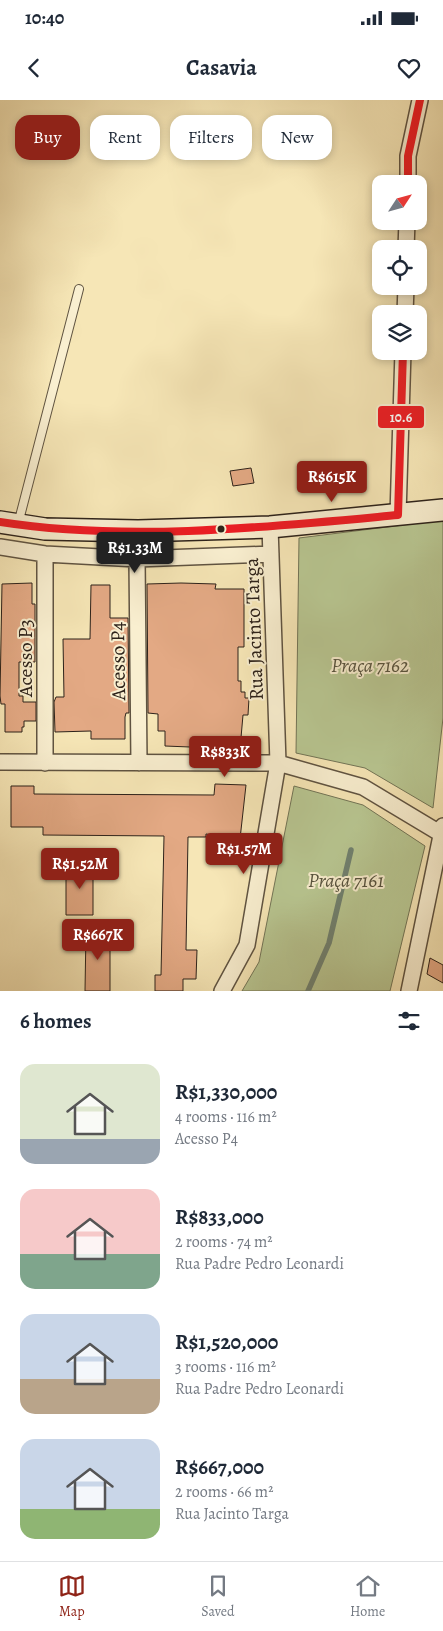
<!DOCTYPE html>
<html lang="en">
<head>
<meta charset="utf-8">
<style>
  body { margin:0; font-family:Alegreya,serif; background:#f2f2f3; color:#1f2937; height:100vh; display:flex; flex-direction:column; font-size:19px; white-space:nowrap }
  * { box-sizing:border-box; margin:0 }
  p { font-size:16px; color:#747a83 }
  .icon { flex:none; width:28px; height:28px; fill:none; stroke:currentColor; stroke-width:2; stroke-linecap:round; stroke-linejoin:round }
  .map { position:relative; height:891px; overflow:hidden }
  .drawer { display:flex; flex-direction:column; background:#fff; flex:1 }
  .drawer>* { flex:none }
  .top-card { position:absolute; left:15px; top:15px; width:414px; height:45px; display:flex; gap:10px }
  .needle { width:32px; rotate:54deg }
  .buttons { position:absolute; left:372px; top:75px; display:grid; gap:10px }
  .buttons a { display:grid; place-items:center; width:55px; height:55px; border-radius:10px; background:#fff; box-shadow:0 2px 8px #0003; font-size:25px }
  .price { position:absolute; translate:-50% -42px; padding:0 11px; border-radius:5px; background:#8f2418; color:#fff; font-size:16px; line-height:32px; filter:drop-shadow(0 1px 2px #0008) }
  .price::after { content:''; position:absolute; left:50%; top:30px; width:15px; height:11px; margin-left:-8px; background:inherit; clip-path:polygon(0 0,100% 0,50% 100%) }
  .price.selected { background:#222; color:#fff }
  ul { padding:0; list-style:none }
  li { display:flex; align-items:center; gap:15px; height:125px; padding:0 20px }
  li span { display:grid; place-items:center; flex:none; width:140px; height:100px; border-radius:15px; color:#555 }
  li>.icon { margin-inline-start:auto }
  span .icon { width:60px; height:60px; fill:#fffc; stroke-width:1 }
  li b { font-size:21px }
  h2 { display:flex; justify-content:space-between; align-items:center; height:60px; padding:0 20px; font-size:21px }
  .chip { padding:0 18px; border-radius:15px; background:#fff; box-shadow:0 2px 8px #0003; font-size:18px; line-height:45px }
  .chip.selected { background:#8f2418; color:#fff }
  .status { display:flex; justify-content:space-between; align-items:center; height:35px; padding:0 25px; background:#fff; direction:ltr }
  .status svg { height:14px; fill:currentColor }
  header { display:flex; justify-content:space-between; align-items:center; height:65px; padding:0 20px; background:#fff; font-size:22px; font-weight:600 }
  .tab-bar { display:flex; justify-content:space-around; align-items:center; height:70px; border-top:1px solid #e0e1e3; background:#fff; font-size:14px; color:#747a83 }
  .tab-bar a { display:grid; justify-items:center; gap:2px }
  .tab-bar .selected { color:#8f2418 }
  .map>svg:first-child { display:block }
  .green { fill:#b8c691; stroke:#727456 }
  .lines { fill:none; stroke-linecap:round; stroke-linejoin:round }
  .stream { stroke:#708170; stroke-width:5.5 }
  .building { fill:#e3a984; stroke:#2d221a }
  .service-casing { stroke:#5f5341; stroke-width:10 }
  .minor-casing { stroke:#5f5341; stroke-width:18 }
  .secondary-casing { stroke:#2d221a; stroke-width:24 }
  .service { stroke:#f9efd0; stroke-width:8 }
  .minor { stroke:#f9efd0; stroke-width:15 }
  .secondary { stroke:#f9efd0; stroke-width:21 }
  .bus-1-casing { stroke:#f9efd0; stroke-width:11 }
  .bus-1 { stroke:#ed1c24; stroke-width:8 }
  .bus-dot { fill:#2d221a; stroke:#f9efd0; stroke-width:2 }
  .labels { text-anchor:middle; dominant-baseline:central; stroke-width:4; stroke-linejoin:round; paint-order:stroke }
  .street-label { font-size:20px; fill:#2d221a; stroke:#f9efd0 }
  .park-label { font-size:20px; font-style:italic; fill:#57533e; stroke:#f9efd0 }
  .line-badge { stroke:#f9efd0; stroke-width:2 }
  .badge-label { font-size:14px; text-anchor:middle; font-weight:bold; fill:#fff }
</style>
</head>
<body>
<div class="status"><b>10:40</b><svg viewBox="0 0 49 12"><path d="M0 12V9h3v3zM5 12V6h3v6zM10 12V3h3v9zM15 12V0h3v12zM26 1h20v11H26zM47 4h2v5h-2z"/></svg></div>
<header><svg class="icon" aria-label="back" viewBox="0 0 24 24"><path d="M15 5l-7 7 7 7"/></svg>Casavia<svg class="icon" aria-label="heart" viewBox="0 0 24 24"><path d="M12 20l-8-8c-3-5 5-10 8-4 3-6 11-1 8 4z"/></svg></header>
<div class="map">
<svg width="443" height="891" viewBox="0 0 443 891">
  <rect width="100%" height="100%" fill="#f6e6b6"/>
  <filter id="stains"><feTurbulence type="fractalNoise" baseFrequency=".004" numOctaves="4"/><feColorMatrix values="0 0 0 0 .2 0 0 0 0 .09 0 0 0 0 .02 0 0 0 .5 -.17"/></filter>
  <radialGradient id="worn" r=".72"><stop offset=".6" stop-color="#630" stop-opacity="0"/><stop offset="1" stop-color="#630" stop-opacity=".3"/></radialGradient>
  <path class="green" d="M 443,420 L 443,618 L 433,708 L 365,668 L 296,653 L 299,438 Z
    M 294,686 L 363,705 L 425,746 L 390,891 L 242,891 L 259,862 Z"/>
  <g class="lines">
    <path class="stream" d="M 308,891 L 329,843 L 351,750"/>
  </g>
  <path class="building" d="M 251,368 L 254,383 L 233,386 L 230,371 Z
    M 32,483 L 32,504 L 35,504 L 35,562 L 19,562 L 19,596 L 23,596 L 23,602 L 36,602 L 36,621 L 24,621 L 24,627 L 22,627 L 22,632 L 5,632 L 5,604 L 1,604 L 0,596 L 2,484 Z
    M 181,483 L 216,484 L 215,489 L 244,489 L 244,547 L 238,547 L 238,581 L 241,581 L 241,592 L 245,592 L 245,598 L 249,598 L 248,615 L 243,615 L 240,649 L 165,646 L 165,631 L 158,631 L 158,614 L 148,613 L 147,484 Z
    M 91,485 L 110,485 L 110,518 L 128,518 L 129,613 L 126,613 L 125,617 L 125,639 L 91,639 L 91,631 L 55,632 L 54,602 L 56,597 L 64,597 L 63,539 L 90,539 Z
    M 215,684 L 246,685 L 240,739 L 206,734 L 206,737 L 188,737 L 186,850 L 197,850 L 196,879 L 183,879 L 183,891 L 155,891 L 155,875 L 161,875 L 164,736 L 43,735 L 43,727 L 11,727 L 11,686 L 34,686 L 34,694 L 214,695 Z
    M 93,764 L 93,815 L 66,815 L 66,765 Z
    M 86,831 L 110,831 L 110,891 L 85,891 Z
    M 430,858 L 443,865 L 443,883 L 427,874 Z"/>
  <g class="lines">
    <g class="service-casing">
      <path id="service" d="M 18,424 L 79,189"/>
    </g>
    <g class="minor-casing">
      <path id="minor" d="M 408,84 L 408,56 L 420,0
        M 406,149 L 407,121
        M 405,214 L 406,186
        M 398,415 L 403,251
        M 0,447 L 45,454 L 137,459 L 271,454
        M 45,454 L 45,663
        M 137,459 L 139,663
        M 0,662 L 278,663 L 363,687 L 443,735
        M 222,891 L 247,845 L 278,663 L 270,427
        M 409,891 L 443,726"/>
    </g>
    <g class="secondary-casing">
      <path id="secondary" d="M 0,422 L 45,429 L 138,431 L 270,427 L 443,410"/>
    </g>
    <use href="#service" class="service"/>
    <use href="#minor" class="minor"/>
    <use href="#secondary" class="secondary"/>
    <g class="bus-1-casing">
      <path id="bus-1" d="M 408,84 L 408,56 L 420,0
        M 0,422 C 128,442 269,427 398,415 L 403,251"/>
    </g>
    <use href="#bus-1" class="bus-1"/>
  </g>
  <circle class="bus-dot" cx="221" cy="429" r="4.5"/>
  <g class="labels">
    <g class="street-label">
      <text transform="translate(254 529) rotate(-92)">Rua Jacinto Targa</text>
      <text transform="translate(25 558) rotate(-90)">Acesso P3</text>
      <text transform="translate(118 561) rotate(-91)">Acesso P4</text>
    </g>
    <g class="park-label">
      <text x="370" y="565">Praça 7162</text>
      <text x="346" y="780">Praça 7161</text>
    </g>
  </g>
  <rect class="line-badge" x="377" y="305" width="48" height="24" rx="5" fill="#ed1c24"/>
  <g class="badge-label">
    <text x="401" y="322">10.6</text>
  </g>
  <rect width="100%" height="100%" filter="url(#stains)"/>
  <rect width="100%" height="100%" fill="url(#worn)"/>
</svg>
<div class="buttons">
<a><svg class="needle" viewBox="-14 -14 28 28"><path d="M0-13l5 13h-10z" fill="#e53935"/><path d="M0 13l5-13h-10z" fill="#747a83"/></svg></a>
<a><svg class="icon" aria-label="locate" viewBox="0 0 24 24"><circle cx="12" cy="12" r="6"/><path d="M12 2v4M12 18v4M2 12h4M18 12h4"/></svg></a>
<a><svg class="icon" aria-label="layers" viewBox="0 0 24 24"><path d="M12 4l9 5-9 5-9-5zM3 14l9 5 9-5"/></svg></a>
</div>
<b class="price" style="left:332px;top:403px">R$615K</b>
<b class="price selected" style="left:135px;top:474px">R$1.33M</b>
<b class="price" style="left:225px;top:678px">R$833K</b>
<b class="price" style="left:244px;top:775px">R$1.57M</b>
<b class="price" style="left:80px;top:790px">R$1.52M</b>
<b class="price" style="left:98px;top:861px">R$667K</b>
<div class="top-card">
<a class="chip selected">Buy</a>
<a class="chip">Rent</a>
<a class="chip">Filters</a>
<a class="chip">New</a>
</div>
</div>
<section class="drawer">
<h2>6 homes<svg class="icon" aria-label="filters" viewBox="0 0 24 24"><path d="M4 7h16M4 17h16"/><circle cx="9" cy="7" r="2"/><circle cx="15" cy="17" r="2"/></svg></h2>
<ul>
<li><span style="background:linear-gradient(#dfe7d0 75%,#9aa5b1 0)"><svg class="icon" aria-label="home" viewBox="0 0 24 24"><path d="M3 11l9-7 9 7M6 9v11h12V9"/></svg></span><div><b>R$1,330,000</b><p>4 rooms · 116 m²</p><p>Acesso P4</p></div></li>
<li><span style="background:linear-gradient(#f6c9c9 65%,#7fa58c 0)"><svg class="icon" aria-label="home" viewBox="0 0 24 24"><path d="M3 11l9-7 9 7M6 9v11h12V9"/></svg></span><div><b>R$833,000</b><p>2 rooms · 74 m²</p><p>Rua Padre Pedro Leonardi</p></div></li>
<li><span style="background:linear-gradient(#c9d6e8 65%,#b9a48a 0)"><svg class="icon" aria-label="home" viewBox="0 0 24 24"><path d="M3 11l9-7 9 7M6 9v11h12V9"/></svg></span><div><b>R$1,520,000</b><p>3 rooms · 116 m²</p><p>Rua Padre Pedro Leonardi</p></div></li>
<li><span style="background:linear-gradient(#c9d6e8 70%,#8fb573 0)"><svg class="icon" aria-label="home" viewBox="0 0 24 24"><path d="M3 11l9-7 9 7M6 9v11h12V9"/></svg></span><div><b>R$667,000</b><p>2 rooms · 66 m²</p><p>Rua Jacinto Targa</p></div></li>
</ul>
</section>
<nav class="tab-bar">
<a class="selected"><svg class="icon" aria-label="map" viewBox="0 0 24 24"><path d="M3 6l6-2 6 2 6-2v14l-6 2-6-2-6 2zM9 4v14M15 6v14"/></svg>Map</a>
<a><svg class="icon" aria-label="saved" viewBox="0 0 24 24"><path d="M7 4h10v16l-5-4-5 4z"/></svg>Saved</a>
<a><svg class="icon" aria-label="home" viewBox="0 0 24 24"><path d="M3 11l9-7 9 7M6 9v11h12V9"/></svg>Home</a>
</nav>
</body>
</html>
